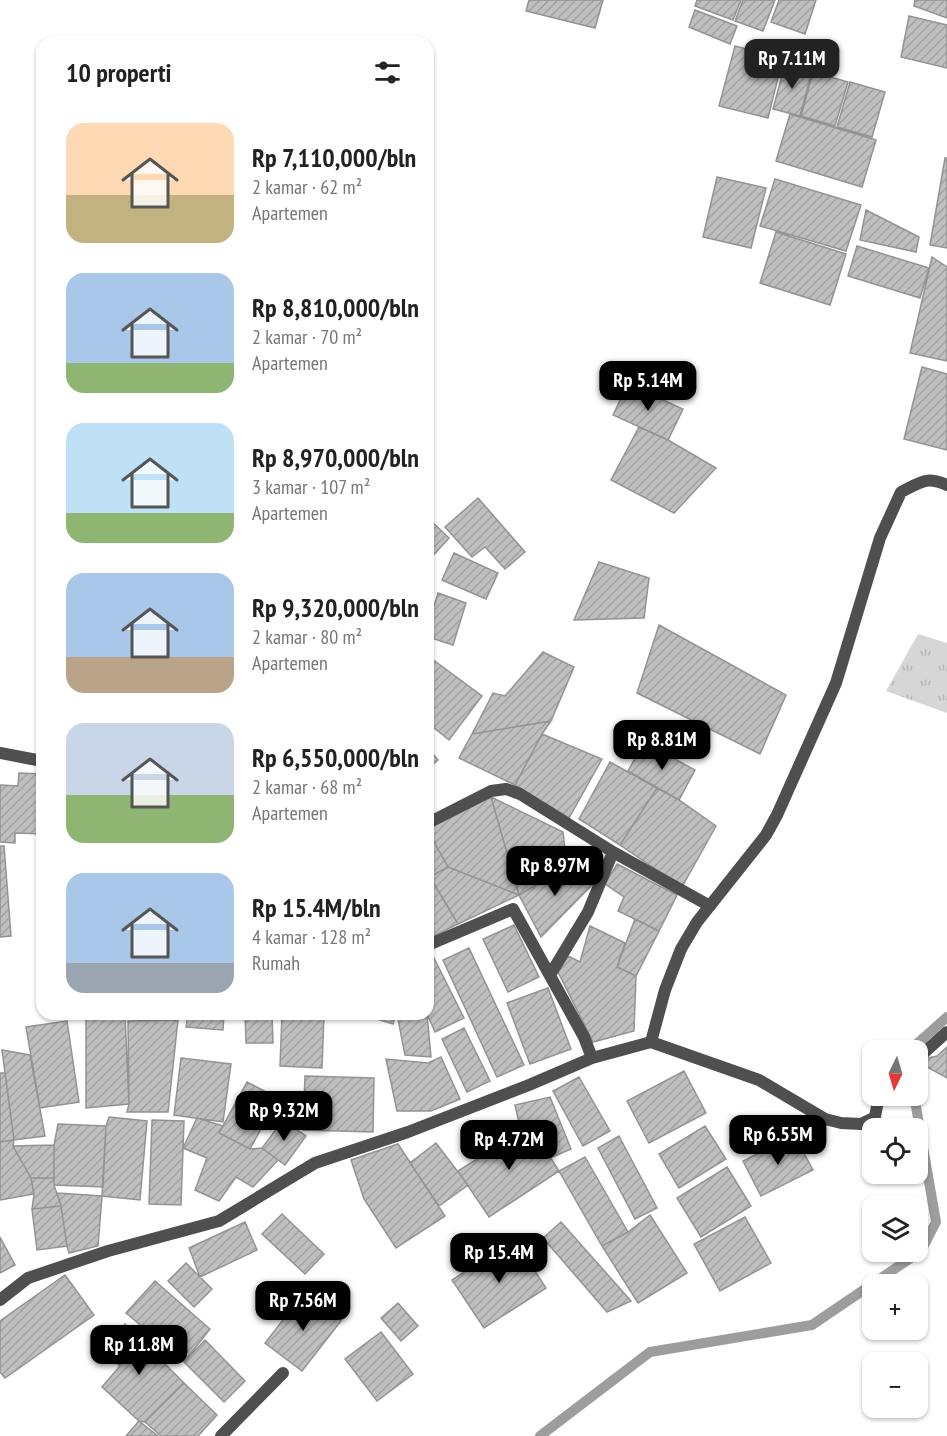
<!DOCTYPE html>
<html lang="id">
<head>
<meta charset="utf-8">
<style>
  body { margin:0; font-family:"PT Sans Narrow",sans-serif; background:#f2f2f2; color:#222; height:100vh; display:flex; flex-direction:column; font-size:22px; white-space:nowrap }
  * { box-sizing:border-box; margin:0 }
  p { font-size:20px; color:#767676 }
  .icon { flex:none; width:33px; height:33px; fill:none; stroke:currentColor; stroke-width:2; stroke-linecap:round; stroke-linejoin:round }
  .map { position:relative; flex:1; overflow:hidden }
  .panel { position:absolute; left:36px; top:36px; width:398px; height:984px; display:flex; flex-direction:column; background:#fff; border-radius:18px; box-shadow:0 2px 4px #0004 }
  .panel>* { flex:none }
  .needle { width:39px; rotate:185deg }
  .tools { position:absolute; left:862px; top:1040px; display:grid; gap:12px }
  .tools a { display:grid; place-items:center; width:66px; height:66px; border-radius:12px; background:#fff; box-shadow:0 2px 4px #0004; font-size:30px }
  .price { position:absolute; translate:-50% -51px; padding:0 14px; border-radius:12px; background:#000; color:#fff; font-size:20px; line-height:39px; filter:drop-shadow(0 2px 3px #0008) }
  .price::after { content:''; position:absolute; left:50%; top:36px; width:18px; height:14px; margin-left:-9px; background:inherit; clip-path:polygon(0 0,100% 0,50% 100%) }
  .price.current { background:#222; color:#fff }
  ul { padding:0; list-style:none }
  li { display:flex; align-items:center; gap:18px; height:150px; padding:0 30px }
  li span { display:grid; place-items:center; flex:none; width:168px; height:120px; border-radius:18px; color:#555 }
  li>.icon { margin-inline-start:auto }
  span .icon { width:72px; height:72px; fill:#fffc; stroke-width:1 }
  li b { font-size:26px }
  h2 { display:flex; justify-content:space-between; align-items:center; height:72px; padding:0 30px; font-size:26px }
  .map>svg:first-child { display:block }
  .grass { fill:url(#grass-tufts) }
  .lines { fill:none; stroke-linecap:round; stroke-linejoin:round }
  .stream { stroke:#9d9d9d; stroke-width:10 }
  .building { fill:url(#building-hatch); stroke:#939393; stroke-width:1.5 }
  .minor { stroke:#4f4f4f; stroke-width:12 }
</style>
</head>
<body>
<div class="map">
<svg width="947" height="1436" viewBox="0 0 947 1436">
  <defs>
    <pattern id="grass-tufts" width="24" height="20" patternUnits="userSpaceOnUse" patternTransform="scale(1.5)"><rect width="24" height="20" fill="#d6d6d6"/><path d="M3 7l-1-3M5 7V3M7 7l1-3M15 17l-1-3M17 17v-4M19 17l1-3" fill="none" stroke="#b6b6b6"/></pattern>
    <pattern id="building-hatch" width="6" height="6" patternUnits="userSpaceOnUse" patternTransform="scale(1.5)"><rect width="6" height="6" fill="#bfbfbf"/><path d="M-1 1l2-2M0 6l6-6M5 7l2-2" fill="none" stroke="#a2a2a2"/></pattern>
  </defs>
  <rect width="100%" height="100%" fill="#fff"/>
  <path class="grass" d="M 918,634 L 947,643 L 947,713 L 886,691 Z"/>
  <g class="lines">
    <path class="stream" d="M 910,1050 L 947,1017
      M 540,1436 L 650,1352 L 812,1325 L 921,1251 L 936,1222 L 914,1095"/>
  </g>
  <path class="building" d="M 529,0 L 603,0 L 595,28 L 526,11 Z
    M 697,0 L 741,0 L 733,20 L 695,6 Z
    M 743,0 L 775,0 L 763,31 L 735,21 Z
    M 779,0 L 816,0 L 805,34 L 771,22 Z
    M 915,0 L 947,0 L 947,18 L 914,6 Z
    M 695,10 L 737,26 L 730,44 L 689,27 Z
    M 909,16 L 947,25 L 947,68 L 901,57 Z
    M 735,46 L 783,58 L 768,118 L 719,106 Z
    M 785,64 L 812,71 L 800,116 L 773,109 Z
    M 813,72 L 848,82 L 835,126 L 801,116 Z
    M 850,82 L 885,92 L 872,137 L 837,127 Z
    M 790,114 L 876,140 L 862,187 L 776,161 Z
    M 945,158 L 947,158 L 947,248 L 930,245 Z
    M 717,177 L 766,188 L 751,248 L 703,237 Z
    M 775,179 L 861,205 L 846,251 L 760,226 Z
    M 866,210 L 919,237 L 916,252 L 860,240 Z
    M 776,232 L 846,254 L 830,305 L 760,283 Z
    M 857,246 L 929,268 L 920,298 L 848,276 Z
    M 932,257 L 947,267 L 947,361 L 910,353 Z
    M 922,367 L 947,374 L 947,450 L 904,439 Z
    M 628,384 L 683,409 L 668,440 L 613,415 Z
    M 639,427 L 668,440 L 716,468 L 674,513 L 611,480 Z
    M 478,498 L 525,552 L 505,569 L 485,547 L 472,557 L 445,527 Z
    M 428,518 L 449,538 L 428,561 Z
    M 454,553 L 498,573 L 486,599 L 442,580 Z
    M 599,562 L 649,578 L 644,618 L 574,620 Z
    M 438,593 L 466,603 L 453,645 L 428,637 L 428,605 L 434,606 Z
    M 659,625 L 786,695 L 760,754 L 637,693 Z
    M 543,652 L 574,667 L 551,721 L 472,734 L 493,693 L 505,696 Z
    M 428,656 L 482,696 L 449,740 L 428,723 Z
    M 551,721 L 542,734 L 515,785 L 459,758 L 472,734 Z
    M 542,734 L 602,759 L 569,818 L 515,785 Z
    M 644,742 L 695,770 L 679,800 L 628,771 Z
    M 428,748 L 438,760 L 428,769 Z
    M 610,762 L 657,788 L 620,845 L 579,819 Z
    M 19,773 L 42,774 L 42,834 L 15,833 L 15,843 L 0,842 L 0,785 L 18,786 Z
    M 657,788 L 679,800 L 716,826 L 682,887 L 620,845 Z
    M 491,797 L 563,832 L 567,867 L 519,895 Z
    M 491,797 L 519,895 L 448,867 L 428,831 L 428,827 Z
    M 428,831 L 448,867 L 428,878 Z
    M 0,846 L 4,846 L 11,936 L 0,937 Z
    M 574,863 L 595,882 L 541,937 L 519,895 Z
    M 617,864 L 677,895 L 659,931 L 618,911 L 624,897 L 605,884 Z
    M 448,867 L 519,895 L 458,924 L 430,877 Z
    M 430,877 L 458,924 L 428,939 L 428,878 Z
    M 635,919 L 659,931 L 636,976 L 617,967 Z
    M 514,925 L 539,977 L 508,992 L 483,939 Z
    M 590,926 L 625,943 L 617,967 L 636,976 L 634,1031 L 593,1042 L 558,972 L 568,956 L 580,962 Z
    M 469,948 L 524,1065 L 497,1077 L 443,960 Z
    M 432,954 L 464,1018 L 435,1032 L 427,1014 L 428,956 Z
    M 548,988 L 571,1049 L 530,1064 L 507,1003 Z
    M 86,1014 L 125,1014 L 129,1104 L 86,1108 Z
    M 188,1014 L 224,1014 L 223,1030 L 186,1027 Z
    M 245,1014 L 272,1014 L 273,1043 L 246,1043 Z
    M 282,1014 L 324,1014 L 322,1068 L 280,1066 Z
    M 361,1014 L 396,1014 L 393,1024 Z
    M 397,1014 L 427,1014 L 431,1057 L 405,1055 Z
    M 178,1020 L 168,1112 L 127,1112 L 129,1104 L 128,1021 Z
    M 67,1021 L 79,1102 L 40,1108 L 26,1027 Z
    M 464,1028 L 490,1081 L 467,1092 L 442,1039 Z
    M 947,1047 L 947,1078 L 918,1062 L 918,1060 L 937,1056 Z
    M 2,1050 L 30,1055 L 45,1136 L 14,1140 Z
    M 441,1057 L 460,1099 L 431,1111 L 397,1111 L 386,1059 L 428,1063 Z
    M 181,1058 L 231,1064 L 223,1122 L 174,1115 Z
    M 684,1071 L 706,1113 L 649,1143 L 627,1101 Z
    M 0,1073 L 5,1073 L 14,1140 L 0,1142 Z
    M 305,1076 L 374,1078 L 373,1132 L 303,1130 Z
    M 579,1077 L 610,1131 L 583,1146 L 553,1091 Z
    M 247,1082 L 278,1098 L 250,1149 L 219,1133 Z
    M 550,1097 L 571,1149 L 550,1158 L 530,1125 L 521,1131 L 515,1105 Z
    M 109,1117 L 147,1121 L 140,1200 L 102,1196 L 106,1126 Z
    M 197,1118 L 223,1126 L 219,1133 L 250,1149 L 262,1148 L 278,1160 L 253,1187 L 236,1177 L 219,1201 L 195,1190 L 207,1158 L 183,1148 Z
    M 152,1120 L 184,1121 L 181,1205 L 149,1204 Z
    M 283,1120 L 306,1136 L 285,1165 L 262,1148 Z
    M 58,1124 L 106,1126 L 103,1187 L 54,1185 L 54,1145 Z
    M 530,1125 L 559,1171 L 489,1217 L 458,1171 Z
    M 705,1126 L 726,1159 L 679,1188 L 659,1154 Z
    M 794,1135 L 813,1170 L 761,1196 L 743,1161 Z
    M 619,1136 L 657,1208 L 635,1219 L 598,1148 Z
    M 14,1140 L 13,1146 L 31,1178 L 34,1194 L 0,1200 L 0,1142 Z
    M 436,1143 L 468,1185 L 439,1206 L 410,1163 Z
    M 398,1144 L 445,1216 L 396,1248 L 364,1199 L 351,1160 Z
    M 54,1145 L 54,1178 L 31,1178 L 13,1146 Z
    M 585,1157 L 628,1232 L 602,1246 L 559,1171 Z
    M 727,1167 L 751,1206 L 701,1237 L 677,1198 Z
    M 31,1178 L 54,1178 L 54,1185 L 61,1206 L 32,1209 L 34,1194 Z
    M 57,1193 L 102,1196 L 98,1246 L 69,1253 L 67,1246 L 61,1206 Z
    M 61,1206 L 67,1246 L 37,1250 L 32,1209 Z
    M 282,1214 L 324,1254 L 305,1274 L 262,1234 Z
    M 650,1215 L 687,1273 L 638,1303 L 602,1246 L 628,1232 Z
    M 745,1217 L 771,1263 L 720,1291 L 694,1244 Z
    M 245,1222 L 257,1250 L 200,1277 L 189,1248 Z
    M 561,1222 L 631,1301 L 607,1312 L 543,1238 Z
    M 0,1237 L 15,1265 L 0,1273 Z
    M 514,1239 L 546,1288 L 484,1328 L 452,1280 Z
    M 186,1263 L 212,1289 L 194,1307 L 168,1281 Z
    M 65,1275 L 94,1315 L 5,1378 L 0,1372 L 0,1321 Z
    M 155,1281 L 210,1329 L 184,1362 L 126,1313 Z
    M 304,1293 L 341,1321 L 302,1371 L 265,1343 Z
    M 398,1303 L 418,1326 L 401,1341 L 381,1318 Z
    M 125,1324 L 184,1383 L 145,1422 L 139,1421 L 102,1387 L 120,1366 L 102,1350 Z
    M 381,1332 L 413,1374 L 377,1401 L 345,1359 Z
    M 205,1340 L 245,1381 L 224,1402 L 184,1362 Z
    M 184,1383 L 217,1415 L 198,1436 L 161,1436 L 145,1422 Z
    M 139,1421 L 158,1436 L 126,1436 Z"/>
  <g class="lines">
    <path class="minor" d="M 0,753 L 42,761
      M 428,823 L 491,791 L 506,789 L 520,794 L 613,852 L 710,906
      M 428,945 L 513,909 L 584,1037 L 592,1058
      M 550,975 L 588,912 L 613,852
      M 651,1042 L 665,990 L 681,949 L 697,922 L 766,835 L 777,815 L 836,683 L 880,538 L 901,492 C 921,482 926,476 947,485
      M 918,1058 L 947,1032
      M 0,1300 L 28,1278 L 108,1251 L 219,1221 L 315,1163 L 408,1132 L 529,1085 L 592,1058 L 651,1042 L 759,1080 L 825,1119 L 841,1123 L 861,1124 L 875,1117 L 879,1095
      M 221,1436 L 283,1373"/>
  </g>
</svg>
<div class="tools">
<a><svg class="needle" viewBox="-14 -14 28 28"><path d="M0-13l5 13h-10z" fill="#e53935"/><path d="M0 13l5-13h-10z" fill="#767676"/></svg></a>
<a><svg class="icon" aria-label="locate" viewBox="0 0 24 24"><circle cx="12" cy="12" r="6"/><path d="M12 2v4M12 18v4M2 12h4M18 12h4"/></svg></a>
<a><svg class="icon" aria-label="layers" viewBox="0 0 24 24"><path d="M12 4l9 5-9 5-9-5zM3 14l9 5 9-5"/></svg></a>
<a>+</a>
<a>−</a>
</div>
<b class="price current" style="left:792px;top:90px">Rp 7.11M</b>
<b class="price" style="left:648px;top:412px">Rp 5.14M</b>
<b class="price" style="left:662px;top:771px">Rp 8.81M</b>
<b class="price" style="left:555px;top:897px">Rp 8.97M</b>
<b class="price" style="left:284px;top:1142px">Rp 9.32M</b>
<b class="price" style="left:778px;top:1166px">Rp 6.55M</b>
<b class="price" style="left:509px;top:1171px">Rp 4.72M</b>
<b class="price" style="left:499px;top:1284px">Rp 15.4M</b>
<b class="price" style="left:303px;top:1332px">Rp 7.56M</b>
<b class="price" style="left:139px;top:1376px">Rp 11.8M</b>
<section class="panel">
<h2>10 properti<svg class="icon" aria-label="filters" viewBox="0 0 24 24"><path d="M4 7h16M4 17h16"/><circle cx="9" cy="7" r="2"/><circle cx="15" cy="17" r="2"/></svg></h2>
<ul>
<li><span style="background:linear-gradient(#ffd9b3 60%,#c2b280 0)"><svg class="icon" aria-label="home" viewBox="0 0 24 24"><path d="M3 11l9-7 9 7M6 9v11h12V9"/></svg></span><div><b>Rp 7,110,000/bln</b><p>2 kamar · 62 m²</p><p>Apartemen</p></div></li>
<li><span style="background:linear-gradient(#a9c7e8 75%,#8fb573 0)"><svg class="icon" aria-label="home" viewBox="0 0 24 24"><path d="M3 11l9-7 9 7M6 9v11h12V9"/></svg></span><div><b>Rp 8,810,000/bln</b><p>2 kamar · 70 m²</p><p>Apartemen</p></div></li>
<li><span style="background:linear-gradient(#bfe0f5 75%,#8fb573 0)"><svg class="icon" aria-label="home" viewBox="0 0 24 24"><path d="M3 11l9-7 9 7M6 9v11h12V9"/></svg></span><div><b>Rp 8,970,000/bln</b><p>3 kamar · 107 m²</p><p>Apartemen</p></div></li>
<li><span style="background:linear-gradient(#a9c7e8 70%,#b9a48a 0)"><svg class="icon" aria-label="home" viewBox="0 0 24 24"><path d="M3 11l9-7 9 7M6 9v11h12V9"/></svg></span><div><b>Rp 9,320,000/bln</b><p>2 kamar · 80 m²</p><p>Apartemen</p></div></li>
<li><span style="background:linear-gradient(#c9d6e8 60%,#8fb573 0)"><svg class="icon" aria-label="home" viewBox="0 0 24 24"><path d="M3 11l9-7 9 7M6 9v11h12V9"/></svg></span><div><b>Rp 6,550,000/bln</b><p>2 kamar · 68 m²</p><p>Apartemen</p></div></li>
<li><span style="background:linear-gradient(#a9c7e8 75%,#9aa5b1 0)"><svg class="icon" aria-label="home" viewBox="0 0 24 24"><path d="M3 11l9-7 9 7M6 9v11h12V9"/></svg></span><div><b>Rp 15.4M/bln</b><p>4 kamar · 128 m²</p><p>Rumah</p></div></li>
</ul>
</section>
</div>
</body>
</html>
